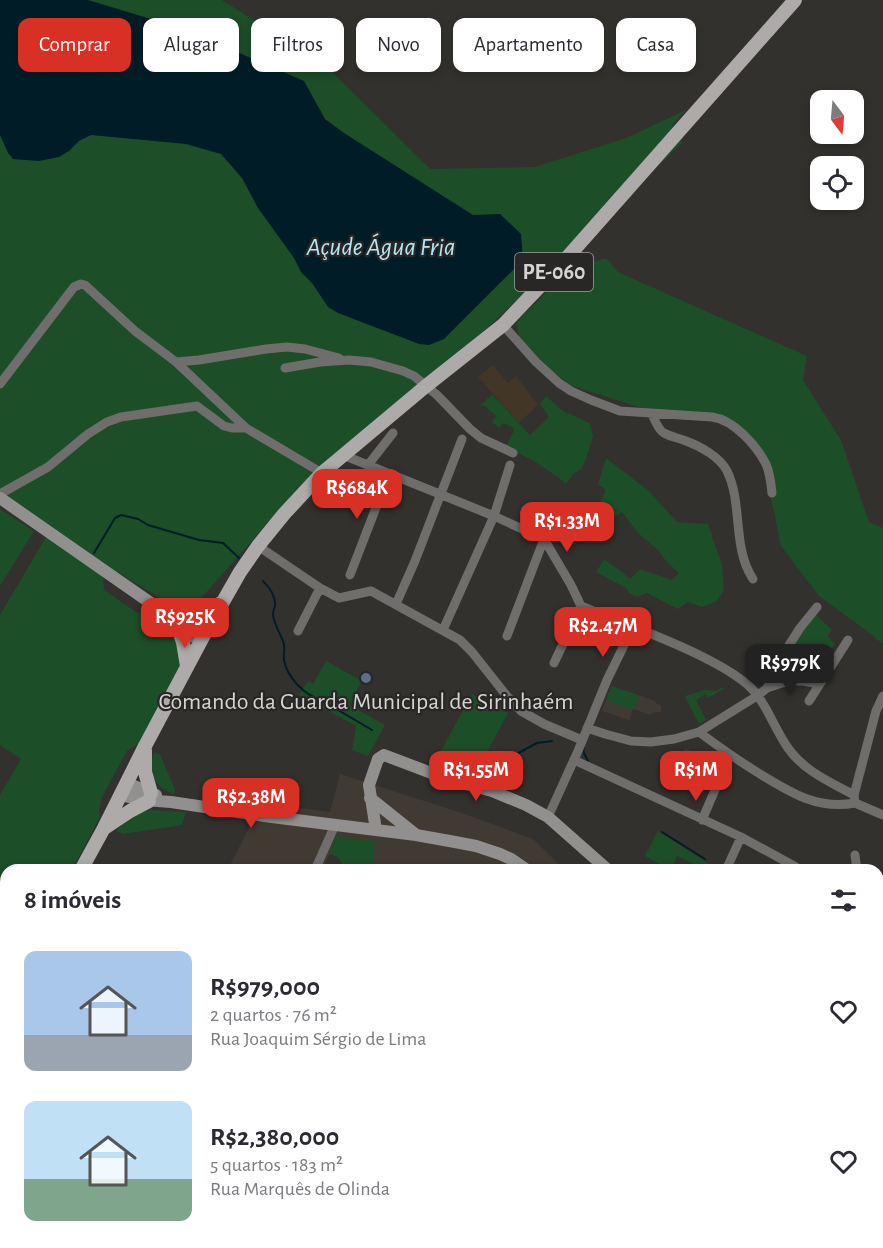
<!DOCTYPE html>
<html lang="pt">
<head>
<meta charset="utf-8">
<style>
  body { margin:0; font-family:"Alegreya Sans",sans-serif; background:#f7f7f7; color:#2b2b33; height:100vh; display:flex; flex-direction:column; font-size:22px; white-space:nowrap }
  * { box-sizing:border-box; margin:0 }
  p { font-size:20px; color:#7c7c81 }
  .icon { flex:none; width:33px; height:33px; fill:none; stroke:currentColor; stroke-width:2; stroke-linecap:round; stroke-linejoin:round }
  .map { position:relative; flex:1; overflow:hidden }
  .drawer { position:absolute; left:0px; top:864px; width:884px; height:384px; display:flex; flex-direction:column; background:#fff; border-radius:18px 18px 0 0; box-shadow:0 3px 9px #0003 }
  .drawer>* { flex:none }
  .guide { position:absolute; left:18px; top:18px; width:848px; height:54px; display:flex; gap:12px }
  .needle { width:39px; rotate:164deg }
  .tools { position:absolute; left:810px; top:90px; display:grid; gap:12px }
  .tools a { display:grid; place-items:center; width:54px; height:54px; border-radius:12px; background:#fff; box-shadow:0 3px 9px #0003; font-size:30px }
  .price { position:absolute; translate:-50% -51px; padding:0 14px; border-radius:12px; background:#d93025; color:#fff; font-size:20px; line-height:39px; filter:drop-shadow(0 2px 3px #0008) }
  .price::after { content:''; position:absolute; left:50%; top:36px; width:18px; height:14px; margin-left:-9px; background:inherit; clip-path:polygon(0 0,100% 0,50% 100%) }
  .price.selected { background:#222; color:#fff }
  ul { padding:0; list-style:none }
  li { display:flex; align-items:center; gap:18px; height:150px; padding:0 24px }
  li span { display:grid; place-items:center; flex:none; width:168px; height:120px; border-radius:12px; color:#555 }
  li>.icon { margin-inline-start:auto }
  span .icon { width:72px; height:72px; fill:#fffc; stroke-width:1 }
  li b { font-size:26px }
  h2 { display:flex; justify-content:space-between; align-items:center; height:72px; padding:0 24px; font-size:26px }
  .chip { padding:0 21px; border-radius:12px; background:#fff; box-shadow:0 3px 9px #0003; font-size:21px; line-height:54px }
  .chip.selected { background:#d93025; color:#fff }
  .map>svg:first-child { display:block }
  .built { fill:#403a33 }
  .industrial { fill:#423627 }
  .green { fill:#1c4e28 }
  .water { fill:#001d27 }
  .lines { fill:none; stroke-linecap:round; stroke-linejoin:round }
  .stream { stroke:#001d27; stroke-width:2 }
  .street { stroke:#6f6e6d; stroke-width:9 }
  .secondary { stroke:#92908f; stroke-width:12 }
  .primary { stroke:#adaaa9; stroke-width:14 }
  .service-dot { fill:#5c6f8a; stroke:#292725; stroke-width:2 }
  .labels { text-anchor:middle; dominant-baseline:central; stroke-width:4.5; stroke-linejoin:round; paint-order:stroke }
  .shield { fill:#292725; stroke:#a1a09e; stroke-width:1.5 }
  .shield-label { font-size:22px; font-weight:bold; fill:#d5d4d2 }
  .poi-label { font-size:24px; fill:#d5d4d2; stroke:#292725 }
  .water-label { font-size:26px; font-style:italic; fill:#b6e6f6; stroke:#292725 }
</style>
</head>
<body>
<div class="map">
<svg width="883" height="1248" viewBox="0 0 883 1248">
  <rect width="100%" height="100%" fill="#32312e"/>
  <path class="built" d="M 611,686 L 655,701 L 655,702 L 661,706 L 661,712 L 652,713 L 651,715 L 633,709 L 629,720 L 602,711 Z
    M 685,748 L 723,765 L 711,789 L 674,774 Z
    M 340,774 L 459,812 L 533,839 L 565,870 L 344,870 L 341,861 L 338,857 L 330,854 L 322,870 L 238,870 L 231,863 L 252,822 L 269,804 L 330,812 Z"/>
  <path class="industrial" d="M 493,365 L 508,383 L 516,376 L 538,405 L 519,423 L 478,377 Z"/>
  <path class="green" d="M 0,0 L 222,0 L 326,66 L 430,169 L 535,167 L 626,138 L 686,110 L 672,125 L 682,143 L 426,386 L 268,523 L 187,614 L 41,526 L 0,494 Z
    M 606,258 L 618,272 L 807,356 L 803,380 L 841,440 L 869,522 L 883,528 L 883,643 L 874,638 L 875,637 L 819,596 L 781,546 L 764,465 L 735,425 L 651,411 L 572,386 L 546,367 L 520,340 L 516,323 L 568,270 Z
    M 492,394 L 530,435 L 549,417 L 540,404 L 546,396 L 563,411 L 590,423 L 593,436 L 585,462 L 581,469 L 573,474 L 566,484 C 548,469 527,456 505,448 L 514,431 L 514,428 L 503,423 L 499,428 L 492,422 L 496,416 L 484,405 L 479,407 Z
    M 606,458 L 649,491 L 677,522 L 708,524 L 722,565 L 724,590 L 717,601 L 702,607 L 688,602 L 678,609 L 647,593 L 638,597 L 629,593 L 626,588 L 596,572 L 604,560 L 617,568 L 630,579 L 640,569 L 672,580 L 679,573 L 666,561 L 658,550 L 638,533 L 622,512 L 607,522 L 596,510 L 606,490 L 598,484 Z
    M 0,509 L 34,531 L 0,586 Z
    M 46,537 L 103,575 L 104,590 L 136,612 L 139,613 L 152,608 L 172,627 L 182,650 L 180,669 L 148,738 L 127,751 L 102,797 L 99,811 L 100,817 L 72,870 L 6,870 L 6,994 L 0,1005 L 0,795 L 21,759 L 0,745 L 0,615 Z
    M 816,615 L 832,630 L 827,636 L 835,644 L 816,670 L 772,681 L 797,634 Z
    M 326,661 L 362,681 L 349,705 L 385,725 L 368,756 L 352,750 L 356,726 L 299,695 L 308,681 L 313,684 Z
    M 611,686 L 639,695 L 633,710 L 606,700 Z
    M 721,688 L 725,688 L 708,698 L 706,694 L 696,700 L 706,720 L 699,724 L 685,696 L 704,690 L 716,691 Z
    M 472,694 L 508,713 L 479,767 L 468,768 L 440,753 Z
    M 155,752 L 160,755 L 175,789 L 174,794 C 155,788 144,770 155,752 Z
    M 150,810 L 186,812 L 182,825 L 123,834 L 116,831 C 125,821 136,813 150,810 Z
    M 658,831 L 718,870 L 706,870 L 677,856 L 671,870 L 645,856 Z
    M 336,836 L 375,841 L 373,870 L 344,870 C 341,861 340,856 330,854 Z
    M 6,1035 L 6,1190 L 0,1200 L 0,1046 Z
    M 225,1242 L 292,1242 L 295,1248 L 218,1248 Z
    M 731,1242 L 810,1242 L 817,1246 L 821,1242 L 825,1242 L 830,1248 L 725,1248 Z"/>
  <path class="water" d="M 0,0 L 88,0 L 184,29 L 304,81 L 325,119 L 344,133 L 473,215 L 500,214 L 521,234 L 523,260 L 444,339 L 429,345 L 419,344 L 338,313 L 328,307 L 312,283 L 301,272 L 294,258 L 258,208 L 242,178 L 221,154 L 186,144 L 91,135 L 79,141 L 69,151 L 59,157 L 39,161 L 13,159 L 8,153 L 0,135 Z"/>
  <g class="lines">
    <path class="stream" d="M 94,553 L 115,518 L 121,515 L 138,519 L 148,525 L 199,540 L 223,543 L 239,558
      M 263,581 C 269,587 276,597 275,606 C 274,609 273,611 273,615 C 274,624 280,633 283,641 C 286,647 283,654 284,660 C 287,677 304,695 321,700 L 372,730
      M 584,748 L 583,751 L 588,761
      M 478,769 L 511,757 L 537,743 L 552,741
      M 662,832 L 705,859"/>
    <path class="street" d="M 503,325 L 536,362 L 559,383 L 571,391 L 591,400 L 620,411 L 712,417 C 734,420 756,445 766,464 C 770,473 771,483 772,493
      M 176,362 L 199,360 L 266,349 L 287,347 L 305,349 L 339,358
      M 285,368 L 320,362 L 349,360 L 371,362 L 403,371 L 414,376 L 437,395 L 470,429 L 481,438 L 513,453
      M 0,384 L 74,287 L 81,284 L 85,285 L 135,331 L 176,362 L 246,428 L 322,473
      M 652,414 C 655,420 658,430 664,433 C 671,437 679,438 686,441 C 700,446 720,457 727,471 C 743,503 732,548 753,579
      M 343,455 L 494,516 L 544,539 L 571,585 L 581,606 C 622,623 664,637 703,657 C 719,665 736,674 749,686 C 765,700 775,730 788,748 C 804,771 830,782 854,795 L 855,803
      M 368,465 L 393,433
      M 0,494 L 48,467 L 88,434 L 107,422 L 121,417 L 197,406 L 224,426 L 232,428 L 246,428
      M 258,546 L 320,588 L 339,598 L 371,591 L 460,640 L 472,652 L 506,695 L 521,711 L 544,724 L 582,740
      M 350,575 L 389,474
      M 396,604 L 415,561 L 462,439
      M 443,630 L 494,516 L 510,465
      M 298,631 L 320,588
      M 507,636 L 544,539
      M 554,663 L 581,606
      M 767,688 L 786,650 L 800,628 L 817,607
      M 809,701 L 848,640
      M 587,728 L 605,734 L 631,741 L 651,742 L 674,739 L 699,732 L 757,696 L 767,688 L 782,683 L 794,681 L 803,681 L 819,684
      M 699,732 C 719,747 739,761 760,774 C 791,793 818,810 855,803
      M 574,760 L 741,837 L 796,867 L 800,870
      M 854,795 L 876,711 L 883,696
      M 855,803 L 883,815
      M 548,817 L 578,751 L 607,680 L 633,627
      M 702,820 L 724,769
      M 855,855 L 857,870
      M 315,870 L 335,825
      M 726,870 L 741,837
      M 878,930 L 883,932
      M 878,950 L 883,951
      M 188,1242 L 193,1242
      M 297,1242 L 302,1248
      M 667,1242 L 675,1248
      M 856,1242 L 858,1248
      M 721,1248 L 726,1242"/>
    <path class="secondary" d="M 0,498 L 155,606 L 187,634 L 194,637 L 204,635 C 194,617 173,613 155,606
      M 127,783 L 156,795
      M 120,795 L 145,800 L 171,802 L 272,817 L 416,835 L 455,842 L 476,846 L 500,854 L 511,859 L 527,870
      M 370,798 L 415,834
      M 376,830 L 369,785 L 378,759 L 384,755 L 447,779 L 492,791 L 526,805 L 548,817 L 608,870
      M 878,984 L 883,983
      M 878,1200 L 883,1201"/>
    <path class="primary" d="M 180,615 L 206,611 L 223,602
      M 177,626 L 183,642 L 187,666
      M 145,750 L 145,772 L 151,793
      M 106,827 L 130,811 L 149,801
      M 81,870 L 104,828 L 145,746 L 204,635 L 240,572 L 258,546 L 284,514 L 322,473 L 426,386 L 503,325 L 565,260 L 795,0
      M 0,1021 L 6,1010"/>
  </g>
  <circle class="service-dot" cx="366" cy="678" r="6"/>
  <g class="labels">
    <rect class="shield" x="515" y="253" width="78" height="38" rx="4.5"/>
    <g class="shield-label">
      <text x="554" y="272">PE-060</text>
    </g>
    <g class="poi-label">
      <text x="366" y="702">Comando da Guarda Municipal de Sirinhaém</text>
    </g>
    <g class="water-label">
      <text x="381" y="247">Açude Água Fria</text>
    </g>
  </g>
</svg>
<div class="tools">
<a><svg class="needle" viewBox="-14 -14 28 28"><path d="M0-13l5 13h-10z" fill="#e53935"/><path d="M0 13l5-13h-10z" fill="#7c7c81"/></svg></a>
<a><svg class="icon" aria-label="locate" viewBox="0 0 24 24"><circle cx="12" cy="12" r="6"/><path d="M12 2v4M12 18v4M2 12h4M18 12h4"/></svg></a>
</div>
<b class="price" style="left:357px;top:520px">R$684K</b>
<b class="price" style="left:567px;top:553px">R$1.33M</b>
<b class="price" style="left:185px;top:649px">R$925K</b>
<b class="price" style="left:603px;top:658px">R$2.47M</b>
<b class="price selected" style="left:790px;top:695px">R$979K</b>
<b class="price" style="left:476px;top:802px">R$1.55M</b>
<b class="price" style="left:696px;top:802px">R$1M</b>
<b class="price" style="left:251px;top:829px">R$2.38M</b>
<div class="guide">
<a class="chip selected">Comprar</a>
<a class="chip">Alugar</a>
<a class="chip">Filtros</a>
<a class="chip">Novo</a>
<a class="chip">Apartamento</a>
<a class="chip">Casa</a>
</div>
<section class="drawer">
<h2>8 imóveis<svg class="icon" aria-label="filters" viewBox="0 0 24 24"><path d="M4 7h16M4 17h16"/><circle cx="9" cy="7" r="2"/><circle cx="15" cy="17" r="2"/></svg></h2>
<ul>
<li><span style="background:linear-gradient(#a9c7e8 70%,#9aa5b1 0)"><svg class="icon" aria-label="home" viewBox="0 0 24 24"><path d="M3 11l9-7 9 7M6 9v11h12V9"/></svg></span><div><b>R$979,000</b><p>2 quartos · 76 m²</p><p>Rua Joaquim Sérgio de Lima</p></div><svg class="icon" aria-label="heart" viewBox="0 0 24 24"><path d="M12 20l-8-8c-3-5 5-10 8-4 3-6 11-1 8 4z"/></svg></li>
<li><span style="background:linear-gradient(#bfe0f5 65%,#7fa58c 0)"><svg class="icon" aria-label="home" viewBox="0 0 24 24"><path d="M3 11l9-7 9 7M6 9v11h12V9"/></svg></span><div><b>R$2,380,000</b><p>5 quartos · 183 m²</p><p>Rua Marquês de Olinda</p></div><svg class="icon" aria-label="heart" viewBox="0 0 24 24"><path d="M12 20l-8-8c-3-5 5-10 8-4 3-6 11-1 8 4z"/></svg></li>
</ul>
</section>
</div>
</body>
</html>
